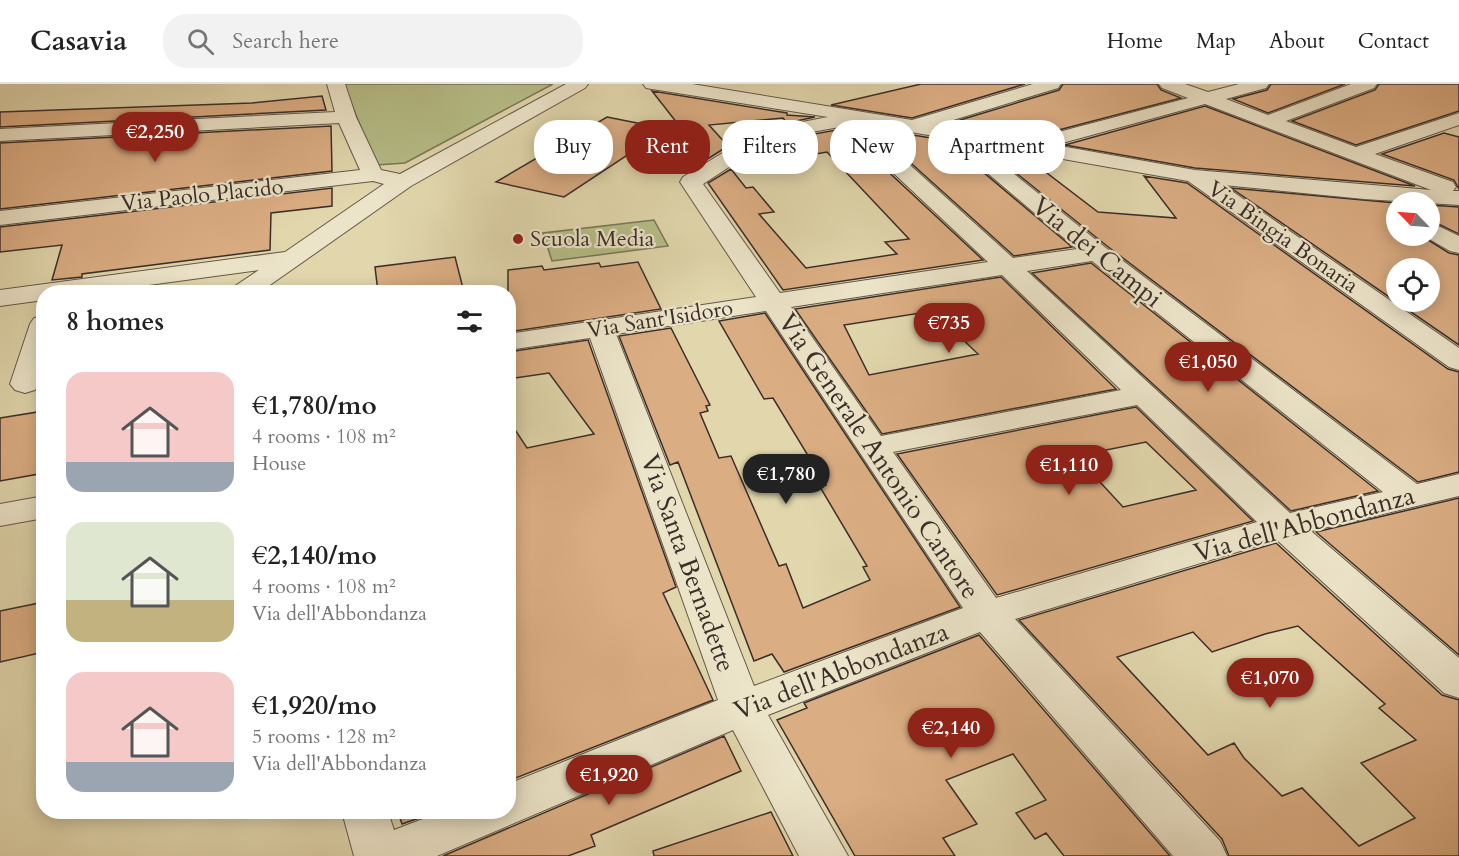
<!DOCTYPE html>
<html lang="en">
<head>
<meta charset="utf-8">
<style>
  body { margin:0; font-family:Cardo,serif; background:#f2f2f2; color:#222; height:100vh; display:flex; flex-direction:column; font-size:22px; white-space:nowrap }
  * { box-sizing:border-box; margin:0 }
  p { font-size:20px; color:#767676 }
  .icon { flex:none; width:33px; height:33px; fill:none; stroke:currentColor; stroke-width:2; stroke-linecap:round; stroke-linejoin:round }
  .map { position:relative; flex:1; overflow:hidden }
  .panel { position:absolute; left:36px; top:201px; width:480px; height:534px; display:flex; flex-direction:column; background:#fff; border-radius:24px; box-shadow:0 3px 15px #0003 }
  .panel>* { flex:none }
  .hud { position:absolute; left:534px; top:36px; width:570px; height:54px; display:flex; gap:12px }
  .needle { width:39px; rotate:295deg }
  .controls { position:absolute; left:1386px; top:108px; display:grid; gap:12px }
  .controls a { display:grid; place-items:center; width:54px; height:54px; border-radius:50%; background:#fff; box-shadow:0 3px 15px #0003; font-size:30px }
  .price { position:absolute; translate:-50% -51px; padding:0 14px; border-radius:21px; background:#8f2418; color:#fff; font-size:20px; line-height:39px; filter:drop-shadow(0 2px 3px #0008) }
  .price::after { content:''; position:absolute; left:50%; top:36px; width:18px; height:14px; margin-left:-9px; background:inherit; clip-path:polygon(0 0,100% 0,50% 100%) }
  .price.on { background:#222; color:#fff }
  ul { padding:0; list-style:none }
  li { display:flex; align-items:center; gap:18px; height:150px; padding:0 30px }
  li span { display:grid; place-items:center; flex:none; width:168px; height:120px; border-radius:18px; color:#555 }
  li>.icon { margin-inline-start:auto }
  span .icon { width:72px; height:72px; fill:#fffc; stroke-width:1 }
  li b { font-size:26px }
  h2 { display:flex; justify-content:space-between; align-items:center; height:72px; padding:0 30px; font-size:26px }
  .pill { padding:0 21px; border-radius:24px; background:#fff; box-shadow:0 3px 15px #0003; font-size:21px; line-height:54px }
  .pill.on { background:#8f2418; color:#fff }
  header { display:flex; align-items:center; gap:36px; box-sizing:border-box; height:84px; padding:0 30px; background:#fff; border-bottom:2px solid #e0e0e0 }
  header strong { font-size:28px }
  nav { display:flex; gap:33px; margin-inline-start:auto; font-size:21px }
  .search { width:420px; height:54px; background:#f2f2f2; display:flex; align-items:center; gap:15px; box-sizing:border-box; padding:0 21px; border-radius:24px; color:#767676; font-size:22px }
  .map>svg:first-child { display:block }
  .green { fill:#b6bd87; stroke:#787658; stroke-width:1.5 }
  .building { fill:#dbad83; stroke:#3b2e2a; stroke-width:1.5; fill-rule:evenodd }
  .lines { fill:none; stroke-linecap:round; stroke-linejoin:round }
  .street-casing { stroke:#64584a; stroke-width:2 }
  .street { fill:#ece4c9; fill-rule:evenodd }
  .poi-dot { fill:#8f2418; stroke:#ece4c9; stroke-width:2 }
  .labels { text-anchor:middle; dominant-baseline:central; stroke-width:4.5; stroke-linejoin:round; paint-order:stroke }
  .far-street-label { font-size:22px; fill:#3b2e2a; stroke:#ece4c9 }
  .far-poi-label { font-size:22px; fill:#3b2e2a; stroke:#ece4c9; text-anchor:start }
  .street-label { font-size:26px; fill:#3b2e2a; stroke:#ece4c9 }
</style>
</head>
<body>
<header>
<strong>Casavia</strong>
<div class="search"><svg class="icon" aria-label="search" viewBox="0 0 24 24"><circle cx="10" cy="10" r="6"/><path d="M15 15l6 6"/></svg>Search here</div>
<nav><a>Home</a><a>Map</a><a>About</a><a>Contact</a></nav>
</header>
<div class="map">
<svg width="1459" height="772" viewBox="0 0 1459 772">
  <rect width="100%" height="100%" fill="#e1d6ac"/>
  <filter id="stains"><feTurbulence type="fractalNoise" baseFrequency=".00333" numOctaves="4"/><feColorMatrix values="0 0 0 0 .2 0 0 0 0 .09 0 0 0 0 .02 0 0 0 .5 -.17"/></filter>
  <radialGradient id="worn" r=".72"><stop offset=".6" stop-color="#630" stop-opacity="0"/><stop offset="1" stop-color="#630" stop-opacity=".3"/></radialGradient>
  <path class="green" d="M 344,0 L 553,0 L 405,79 L 377,81 L 373,79 C 366,51 353,27 344,0 Z
    M 654,136 L 668,162 L 552,177 L 543,149 Z"/>
  <path class="building" d="M 921,0 L 1025,0 L 912,34 L 831,21 Z
    M 1063,0 L 1157,0 L 1161,6 L 1181,14 L 1028,54 L 947,40 L 1059,6 Z
    M 1271,0 L 1345,0 L 1268,29 L 1233,15 L 1267,6 Z
    M 1379,0 L 1459,0 L 1459,27 L 1356,61 L 1292,37 L 1375,6 Z
    M 652,7 L 787,29 L 787,31 L 815,33 L 787,39 L 783,34 L 709,41 L 728,62 L 706,76 Z
    M 322,12 L 326,26 L 0,43 L 0,28 L 252,19 Z
    M 1205,22 L 1415,102 L 1195,84 L 1065,61 Z
    M 607,33 L 667,45 L 564,113 L 496,98 Z
    M 331,42 L 332,87 L 0,125 L 0,59 Z
    M 848,44 L 851,53 L 983,176 L 783,206 L 708,99 L 731,85 L 746,104 L 753,103 L 774,128 L 759,130 L 806,184 L 897,170 L 885,158 L 909,155 L 827,68 L 810,71 L 797,53 Z
    M 872,44 L 954,58 L 957,66 L 1072,163 L 1014,172 Z
    M 1444,49 L 1459,53 L 1459,105 L 1454,96 L 1382,70 Z
    M 985,64 L 1022,70 L 1098,128 L 1176,134 L 1144,92 L 1187,99 L 1448,285 L 1459,288 L 1459,388 L 1418,398 L 1107,162 Z
    M 332,104 L 332,122 L 271,129 L 270,166 L 82,190 L 82,193 L 52,196 L 62,161 L 0,168 L 0,143 Z
    M 1231,104 L 1396,119 L 1396,152 L 1422,152 L 1449,169 L 1459,171 L 1459,261 ZM 1396,184 L 1430,184 L 1430,218 L 1396,218 Z
    M 1430,121 L 1459,123 L 1459,150 L 1430,136 Z
    M 455,173 L 464,208 L 378,208 L 375,183 Z
    M 638,178 L 661,225 L 508,248 L 508,186 L 542,182 L 544,186 L 599,179 L 601,183 Z
    M 1091,179 L 1378,407 L 1291,427 L 1032,189 Z
    M 1001,193 L 1116,305 L 882,350 L 795,225 ZM 933,227 L 978,270 L 869,291 L 844,241 Z
    M 765,229 L 960,523 L 784,588 L 772,570 L 754,577 L 678,378 L 670,381 L 619,252 L 671,244 L 710,321 L 706,322 L 708,327 L 700,329 L 719,374 L 731,372 L 779,482 L 786,480 L 803,524 L 870,496 L 863,483 L 867,482 L 820,403 L 826,401 L 773,314 L 764,315 L 719,237 Z
    M 588,256 L 676,503 L 663,509 L 713,616 L 508,697 L 508,335 L 527,364 L 594,350 L 549,289 L 508,295 L 508,268 Z
    M 1136,323 L 1253,437 L 997,511 L 897,370 ZM 1146,358 L 1196,406 L 1123,423 L 1076,372 Z
    M 44,327 L 44,389 L 0,397 L 0,334 Z
    M 1459,414 L 1459,571 L 1316,448 Z
    M 1276,459 L 1442,611 L 1459,616 L 1459,772 L 1229,772 L 1222,755 L 1019,536 ZM 1298,542 L 1385,620 L 1379,624 L 1416,656 L 1361,679 L 1415,734 L 1359,762 L 1302,704 L 1282,712 L 1244,674 L 1234,659 L 1208,671 L 1117,573 L 1193,548 L 1212,568 L 1265,550 Z
    M 44,518 L 44,568 L 0,578 L 0,527 Z
    M 979,551 L 1170,772 L 1064,772 L 1046,749 L 1035,755 L 1016,729 L 1046,716 L 1013,670 L 946,696 L 977,740 L 943,754 L 955,772 L 855,772 L 777,636 L 807,624 L 804,619 Z
    M 724,652 L 741,687 L 591,751 L 595,762 L 568,772 L 443,772 Z
    M 398,728 L 436,728 L 402,740 Z
    M 771,728 L 793,772 L 654,772 L 653,767 Z"/>
  <g class="lines">
    <g class="street-casing">
      <path id="street" d="M 327,0 L 345,0 L 356,33 L 381,86 L 400,90 L 566,0 L 588,0 L 585,4 L 411,102 L 260,208 L 231,208 L 235,202 L 259,186 L 97,208 L 44,208 L 44,216 L 0,222 L 0,206 L 285,168 L 384,100 L 373,97 L 0,141 L 0,127 L 360,86 L 339,39 L 0,57 L 0,45 L 335,28 Z
        M 643,0 L 692,0 L 912,36 L 1033,0 L 1061,0 L 1058,4 L 937,41 L 1028,56 L 1188,14 L 1162,4 L 1159,0 L 1185,0 L 1208,8 L 1239,0 L 1269,0 L 1266,4 L 1226,15 L 1268,31 L 1351,0 L 1377,0 L 1374,4 L 1286,37 L 1356,63 L 1459,29 L 1459,41 L 1375,70 L 1453,98 L 1456,103 L 1453,107 L 1459,107 L 1459,121 L 1364,115 L 1223,101 L 1459,264 L 1459,286 L 1449,283 L 1188,97 L 977,60 L 1106,164 L 1417,400 L 1459,390 L 1459,412 L 1311,447 L 1459,574 L 1459,614 L 1444,609 L 1277,456 L 1015,535 L 1220,757 L 1227,772 L 1173,772 L 980,548 L 768,631 L 848,772 L 799,772 L 733,646 L 437,772 L 354,772 L 342,728 L 388,728 L 394,746 L 441,728 L 508,728 L 508,700 L 718,616 L 590,254 L 508,266 L 508,250 L 756,213 L 680,98 L 683,93 L 752,51 L 766,45 L 828,33 L 652,5 L 646,4 ZM 1205,20 L 1431,106 L 1195,86 L 1055,61 ZM 851,41 L 850,47 L 853,51 L 988,178 L 780,209 L 703,100 L 766,59 L 778,54 ZM 870,41 L 957,56 L 955,60 L 958,64 L 1077,165 L 1013,174 L 870,45 ZM 1092,177 L 1383,408 L 1290,429 L 1027,187 ZM 1002,191 L 1121,306 L 881,352 L 791,223 ZM 766,227 L 963,524 L 754,602 L 616,250 ZM 1137,321 L 1257,438 L 996,514 L 893,368 Z
        M 1430,138 L 1459,152 L 1459,169 L 1450,167 L 1424,152 L 1430,152 Z
        M 44,232 C 44,255 49,286 35,306 L 25,309 L 15,306 L 10,300 L 30,240 L 34,234 Z
        M 44,412 L 44,434 L 0,442 L 0,420 Z"/>
    </g>
    <use href="#street" class="street"/>
  </g>
  <circle class="poi-dot" cx="518" cy="155" r="6"/>
  <g class="labels">
    <g class="far-street-label">
      <text transform="translate(202 111) rotate(-6)">Via Paolo Placido</text>
      <text transform="translate(1283 153) rotate(35)">Via Bingia Bonaria</text>
      <text transform="translate(660 235) rotate(-9)">Via Sant'Isidoro</text>
    </g>
    <g class="far-poi-label">
      <text x="530" y="155">Scuola Media</text>
    </g>
    <g class="street-label">
      <text transform="translate(1097 168) rotate(39)">Via dei Campi</text>
      <text transform="translate(879 372) rotate(56)">Via Generale Antonio Cantore</text>
      <text transform="translate(1304 440) rotate(-15)">Via dell'Abbondanza</text>
      <text transform="translate(688 479) rotate(70)">Via Santa Bernadette</text>
      <text transform="translate(841 587) rotate(-21)">Via dell'Abbondanza</text>
    </g>
  </g>
  <rect width="100%" height="100%" filter="url(#stains)"/>
  <rect width="100%" height="100%" fill="url(#worn)"/>
</svg>
<div class="controls">
<a><svg class="needle" viewBox="-14 -14 28 28"><path d="M0-13l5 13h-10z" fill="#e53935"/><path d="M0 13l5-13h-10z" fill="#767676"/></svg></a>
<a><svg class="icon" aria-label="locate" viewBox="0 0 24 24"><circle cx="12" cy="12" r="6"/><path d="M12 2v4M12 18v4M2 12h4M18 12h4"/></svg></a>
</div>
<b class="price" style="left:155px;top:79px">€2,250</b>
<b class="price" style="left:949px;top:270px">€735</b>
<b class="price" style="left:1208px;top:309px">€1,050</b>
<b class="price" style="left:1069px;top:412px">€1,110</b>
<b class="price on" style="left:786px;top:421px">€1,780</b>
<b class="price" style="left:1270px;top:625px">€1,070</b>
<b class="price" style="left:951px;top:675px">€2,140</b>
<b class="price" style="left:609px;top:722px">€1,920</b>
<div class="hud">
<a class="pill">Buy</a>
<a class="pill on">Rent</a>
<a class="pill">Filters</a>
<a class="pill">New</a>
<a class="pill">Apartment</a>
</div>
<section class="panel">
<h2>8 homes<svg class="icon" aria-label="filters" viewBox="0 0 24 24"><path d="M4 7h16M4 17h16"/><circle cx="9" cy="7" r="2"/><circle cx="15" cy="17" r="2"/></svg></h2>
<ul>
<li><span style="background:linear-gradient(#f6c9c9 75%,#9aa5b1 0)"><svg class="icon" aria-label="home" viewBox="0 0 24 24"><path d="M3 11l9-7 9 7M6 9v11h12V9"/></svg></span><div><b>€1,780/mo</b><p>4 rooms · 108 m²</p><p>House</p></div></li>
<li><span style="background:linear-gradient(#dfe7d0 65%,#c2b280 0)"><svg class="icon" aria-label="home" viewBox="0 0 24 24"><path d="M3 11l9-7 9 7M6 9v11h12V9"/></svg></span><div><b>€2,140/mo</b><p>4 rooms · 108 m²</p><p>Via dell'Abbondanza</p></div></li>
<li><span style="background:linear-gradient(#f6c9c9 75%,#9aa5b1 0)"><svg class="icon" aria-label="home" viewBox="0 0 24 24"><path d="M3 11l9-7 9 7M6 9v11h12V9"/></svg></span><div><b>€1,920/mo</b><p>5 rooms · 128 m²</p><p>Via dell'Abbondanza</p></div></li>
</ul>
</section>
</div>
</body>
</html>
